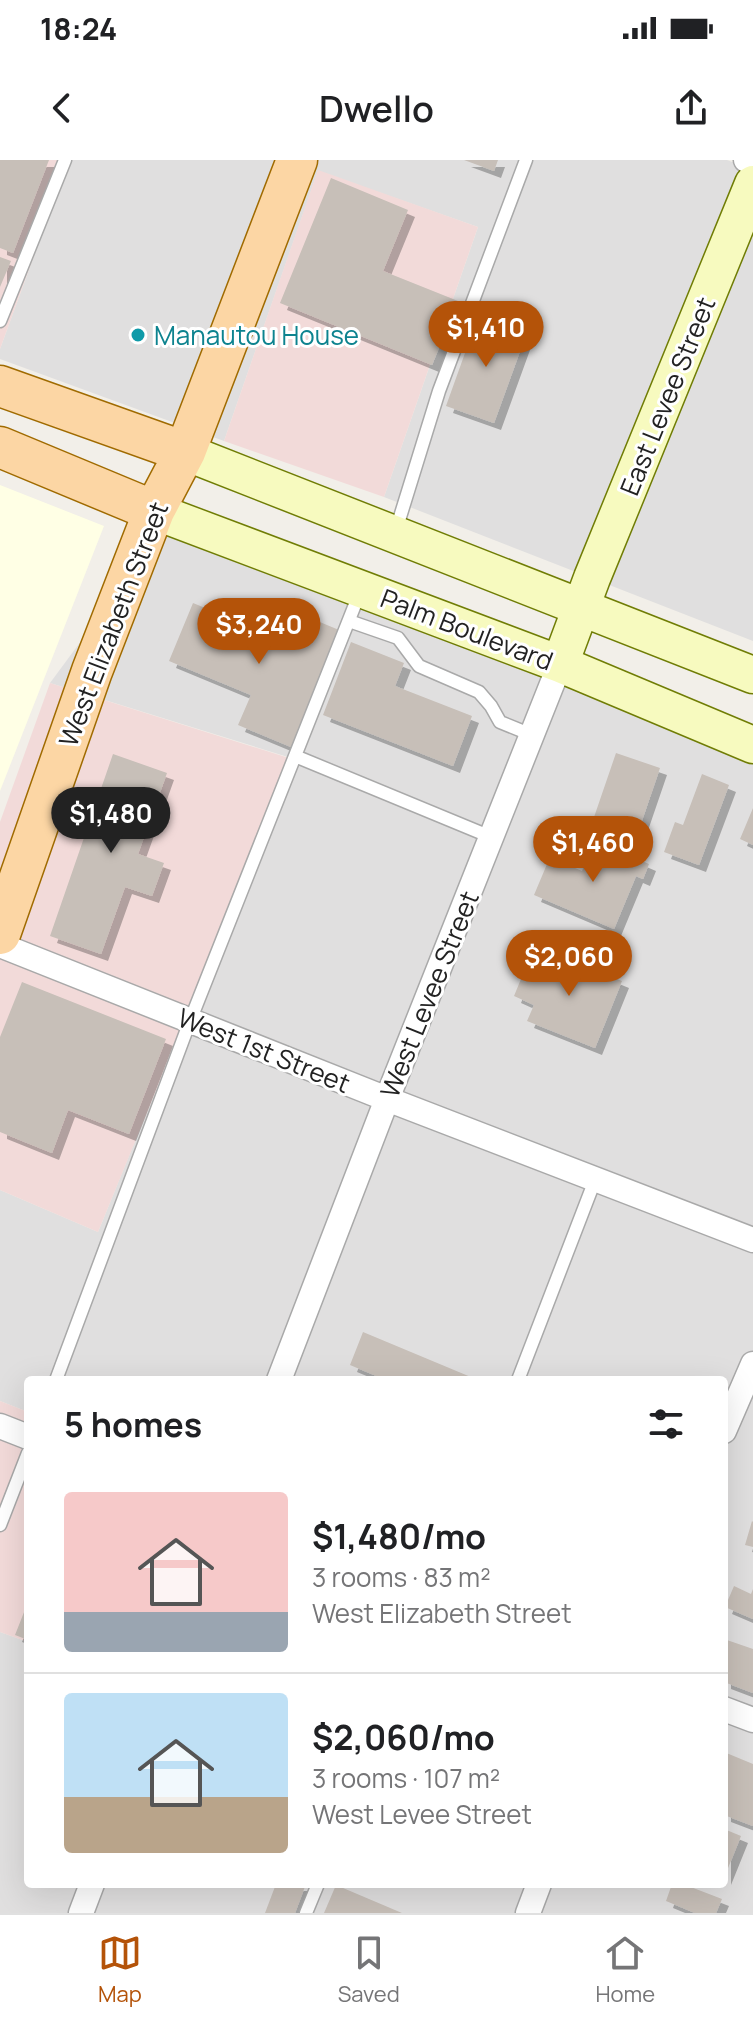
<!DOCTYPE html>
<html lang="en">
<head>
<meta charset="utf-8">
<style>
  body { margin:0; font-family:Manrope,sans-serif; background:#f6f6f6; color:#202124; height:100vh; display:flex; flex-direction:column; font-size:30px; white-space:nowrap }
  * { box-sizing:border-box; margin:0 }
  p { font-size:26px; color:#757577 }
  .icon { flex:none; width:44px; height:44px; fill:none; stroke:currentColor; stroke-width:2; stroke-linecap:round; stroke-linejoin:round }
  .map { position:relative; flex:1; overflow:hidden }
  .sheet { position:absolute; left:24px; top:1216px; width:704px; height:512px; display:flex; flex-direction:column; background:#fff; border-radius:8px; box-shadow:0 8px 32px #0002 }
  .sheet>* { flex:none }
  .price { position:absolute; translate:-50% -68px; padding:0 18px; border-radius:28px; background:#b45309; color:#fff; font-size:26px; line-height:52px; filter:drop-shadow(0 2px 4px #0008) }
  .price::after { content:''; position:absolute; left:50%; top:48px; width:24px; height:18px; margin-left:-12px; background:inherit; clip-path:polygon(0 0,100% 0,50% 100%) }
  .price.on { background:#222; color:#fff }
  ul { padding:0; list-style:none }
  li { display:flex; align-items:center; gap:24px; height:200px; padding:0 40px }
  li+li { border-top:2px solid #e0e0e0 }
  li span { display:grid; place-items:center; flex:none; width:224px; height:160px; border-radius:8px; color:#555 }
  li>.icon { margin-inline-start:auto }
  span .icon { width:96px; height:96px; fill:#fffc; stroke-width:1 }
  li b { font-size:34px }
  h2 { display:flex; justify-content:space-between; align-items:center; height:96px; padding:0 40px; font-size:34px }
  .status { display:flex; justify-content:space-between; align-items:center; height:56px; padding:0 40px; background:#fff; direction:ltr }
  .status svg { height:22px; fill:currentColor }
  header { display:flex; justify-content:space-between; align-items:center; height:104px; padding:0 40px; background:#fff; font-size:36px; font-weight:600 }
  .tabs { display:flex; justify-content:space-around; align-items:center; height:112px; border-top:2px solid #e0e0e0; background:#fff; font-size:22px; color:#757577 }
  .tabs a { display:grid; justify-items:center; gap:4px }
  .tabs .on { color:#b45309 }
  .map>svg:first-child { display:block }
  .residential { fill:#e0dfdf }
  .commercial { fill:#f2dad9 }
  .education { fill:#ffffe5 }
  .building { fill:#c7bfb8; filter:url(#shadow) }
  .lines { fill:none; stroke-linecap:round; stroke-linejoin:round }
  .lane-casing { stroke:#a9a9a9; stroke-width:15 }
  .street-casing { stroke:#a9a9a9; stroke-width:27 }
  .secondary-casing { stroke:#707d05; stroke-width:39 }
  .primary-casing { stroke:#a06b00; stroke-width:43 }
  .lane { stroke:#fff; stroke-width:12 }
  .street { stroke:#fff; stroke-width:24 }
  .secondary { stroke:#f7fabf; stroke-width:36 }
  .primary { stroke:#fcd6a4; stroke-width:40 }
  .culture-dot { fill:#0f9aa8; stroke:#fff; stroke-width:3 }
  .labels { text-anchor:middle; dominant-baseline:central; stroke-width:6; stroke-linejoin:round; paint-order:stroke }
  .culture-label { font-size:26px; fill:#0d838f; stroke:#fff; text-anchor:start }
  .street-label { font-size:26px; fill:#222; stroke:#fff }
</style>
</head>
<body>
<div class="status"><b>18:24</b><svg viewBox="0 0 49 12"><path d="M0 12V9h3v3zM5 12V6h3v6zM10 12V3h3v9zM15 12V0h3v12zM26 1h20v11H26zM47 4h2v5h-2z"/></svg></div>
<header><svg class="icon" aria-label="back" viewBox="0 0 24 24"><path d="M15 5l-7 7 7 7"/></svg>Dwello<svg class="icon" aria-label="share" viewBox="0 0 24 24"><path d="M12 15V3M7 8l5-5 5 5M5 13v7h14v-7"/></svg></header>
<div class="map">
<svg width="753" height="1753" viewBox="0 0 753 1753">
  <defs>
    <filter id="shadow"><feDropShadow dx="7" dy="7" stdDeviation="0" flood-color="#0004"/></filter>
  </defs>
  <rect width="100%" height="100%" fill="#f2efe9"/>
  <path class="residential" d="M 69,0 L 727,0 L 753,10 L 753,481 L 384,337 L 478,67 L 318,11 L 224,281 L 0,199 L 0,189 Z
    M 178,350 L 753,577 L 753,1753 L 0,1753 L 0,1472 L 28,1482 L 28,1724 L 724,1724 L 724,1220 L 28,1220 L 28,1252 L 0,1241 L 0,1030 L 98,1072 L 291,598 L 50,523 Z"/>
  <path class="commercial" d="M 0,0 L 69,0 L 0,189 Z
    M 318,10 L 478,67 L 384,337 L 224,281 Z
    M 50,523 L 292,599 L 98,1072 L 0,1030 L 0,662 Z
    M 0,1241 L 28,1252 L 28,1482 L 0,1472 Z"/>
  <path class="education" d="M 0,325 L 104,366 L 0,631 Z"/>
  <path class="building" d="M 0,0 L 49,0 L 13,93 L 0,88 Z
    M 464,0 L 498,0 L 494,11 Z
    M 331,18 L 408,50 L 383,111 L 458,141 L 432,205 L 280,143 Z
    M 0,97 L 11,101 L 0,127 Z
    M 479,154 L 527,172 L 494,263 L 446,246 Z
    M 193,443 L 279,478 L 291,450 L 339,470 L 291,587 L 238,565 L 251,535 L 169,501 Z
    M 351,482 L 404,503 L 395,526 L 472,556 L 453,606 L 323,555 Z
    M 616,593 L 660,608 L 636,678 L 592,663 Z
    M 113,594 L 167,613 L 138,694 L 164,703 L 152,736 L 125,727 L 101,794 L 50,776 Z
    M 702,614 L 729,625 L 699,705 L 664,692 L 675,662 L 683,665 Z
    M 753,648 L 753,685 L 740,679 Z
    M 595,681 L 649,704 L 643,719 L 636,716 L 614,769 L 534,735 L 550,697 L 582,711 Z
    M 553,793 L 622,821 L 595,888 L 527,861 L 534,845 L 514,836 L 528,802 L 546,809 Z
    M 22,822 L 166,879 L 129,974 L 68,950 L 52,993 L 0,972 L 0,877 Z
    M 363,1172 L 478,1220 L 386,1220 L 350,1205 Z
    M 752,1361 L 753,1362 L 753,1387 L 745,1385 Z
    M 734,1426 L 751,1434 L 753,1429 L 753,1459 L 725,1447 Z
    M 28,1442 L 28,1480 L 15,1475 Z
    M 724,1479 L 753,1489 L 753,1533 L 724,1522 Z
    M 724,1592 L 753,1604 L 753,1666 L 724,1655 Z
    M 724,1669 L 741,1676 L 724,1718 Z
    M 276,1724 L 306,1724 L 295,1753 L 265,1753 Z
    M 672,1724 L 683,1724 L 722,1739 L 716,1753 L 695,1753 L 666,1741 Z
    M 336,1725 L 402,1753 L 324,1753 Z"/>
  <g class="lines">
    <g class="lane-casing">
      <path id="lane" d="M 0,161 L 65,0
        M 396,370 L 439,231 L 526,0
        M 349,461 L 398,478 L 419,506 L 479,532 L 491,546 L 500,562 L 532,575
        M 295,596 L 491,677
        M 56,1220 L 190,861 L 360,432
        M 518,1220 L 595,1020
        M 0,1365 L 28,1293
        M 306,1753 L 318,1724"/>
    </g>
    <g class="street-casing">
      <path id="street" d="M 746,0 L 753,2
        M 0,785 L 387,939 L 753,1080
        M 279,1220 L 387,939 L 560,504
        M 0,1266 L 28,1277
        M 724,1271 L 753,1204
        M 724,1549 L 753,1560
        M 81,1753 L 92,1724
        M 528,1753 L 539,1724"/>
    </g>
    <g class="secondary-casing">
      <path id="secondary" d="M 185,292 L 753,515
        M 154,351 L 560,504 L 753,585
        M 560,504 L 592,418 L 753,24"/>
    </g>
    <g class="primary-casing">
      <path id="primary" d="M 0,226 L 185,292
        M 0,287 L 154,351
        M 0,774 L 92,511 L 154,351 L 185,292 L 297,0"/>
    </g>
    <use href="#lane" class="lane"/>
    <use href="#street" class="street"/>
    <use href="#secondary" class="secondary"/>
    <use href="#primary" class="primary"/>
  </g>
  <circle class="culture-dot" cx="138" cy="175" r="8"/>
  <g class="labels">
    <g class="culture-label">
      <text x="154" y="175">Manautou House</text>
    </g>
    <g class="street-label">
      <text transform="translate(667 236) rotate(-68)">East Levee Street</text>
      <text transform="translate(113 464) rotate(-69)">West Elizabeth Street</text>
      <text transform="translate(467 469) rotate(21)">Palm Boulevard</text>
      <text transform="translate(429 834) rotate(-68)">West Levee Street</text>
      <text transform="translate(264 890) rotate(22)">West 1st Street</text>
    </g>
  </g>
</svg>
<b class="price" style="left:486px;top:209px">$1,410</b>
<b class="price" style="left:259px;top:506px">$3,240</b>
<b class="price on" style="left:111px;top:695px">$1,480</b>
<b class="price" style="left:593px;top:724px">$1,460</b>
<b class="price" style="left:569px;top:838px">$2,060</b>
<section class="sheet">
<h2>5 homes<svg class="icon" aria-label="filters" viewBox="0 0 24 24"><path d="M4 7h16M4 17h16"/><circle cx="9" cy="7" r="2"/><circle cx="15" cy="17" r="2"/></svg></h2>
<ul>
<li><span style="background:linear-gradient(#f6c9c9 75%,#9aa5b1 0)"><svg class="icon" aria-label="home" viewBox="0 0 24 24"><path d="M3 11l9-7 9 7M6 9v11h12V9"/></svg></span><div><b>$1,480/mo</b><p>3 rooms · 83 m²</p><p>West Elizabeth Street</p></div></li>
<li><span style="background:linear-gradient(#bfe0f5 65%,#b9a48a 0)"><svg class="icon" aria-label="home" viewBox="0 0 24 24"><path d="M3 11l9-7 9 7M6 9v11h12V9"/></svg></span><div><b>$2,060/mo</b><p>3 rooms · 107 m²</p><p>West Levee Street</p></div></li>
</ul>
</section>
</div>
<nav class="tabs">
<a class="on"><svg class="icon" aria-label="map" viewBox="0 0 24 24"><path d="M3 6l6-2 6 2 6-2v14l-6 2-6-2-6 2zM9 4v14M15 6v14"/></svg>Map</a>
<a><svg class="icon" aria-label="saved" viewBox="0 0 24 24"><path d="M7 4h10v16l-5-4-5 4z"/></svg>Saved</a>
<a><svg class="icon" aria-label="home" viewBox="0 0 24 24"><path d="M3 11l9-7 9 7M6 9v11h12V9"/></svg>Home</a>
</nav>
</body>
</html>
